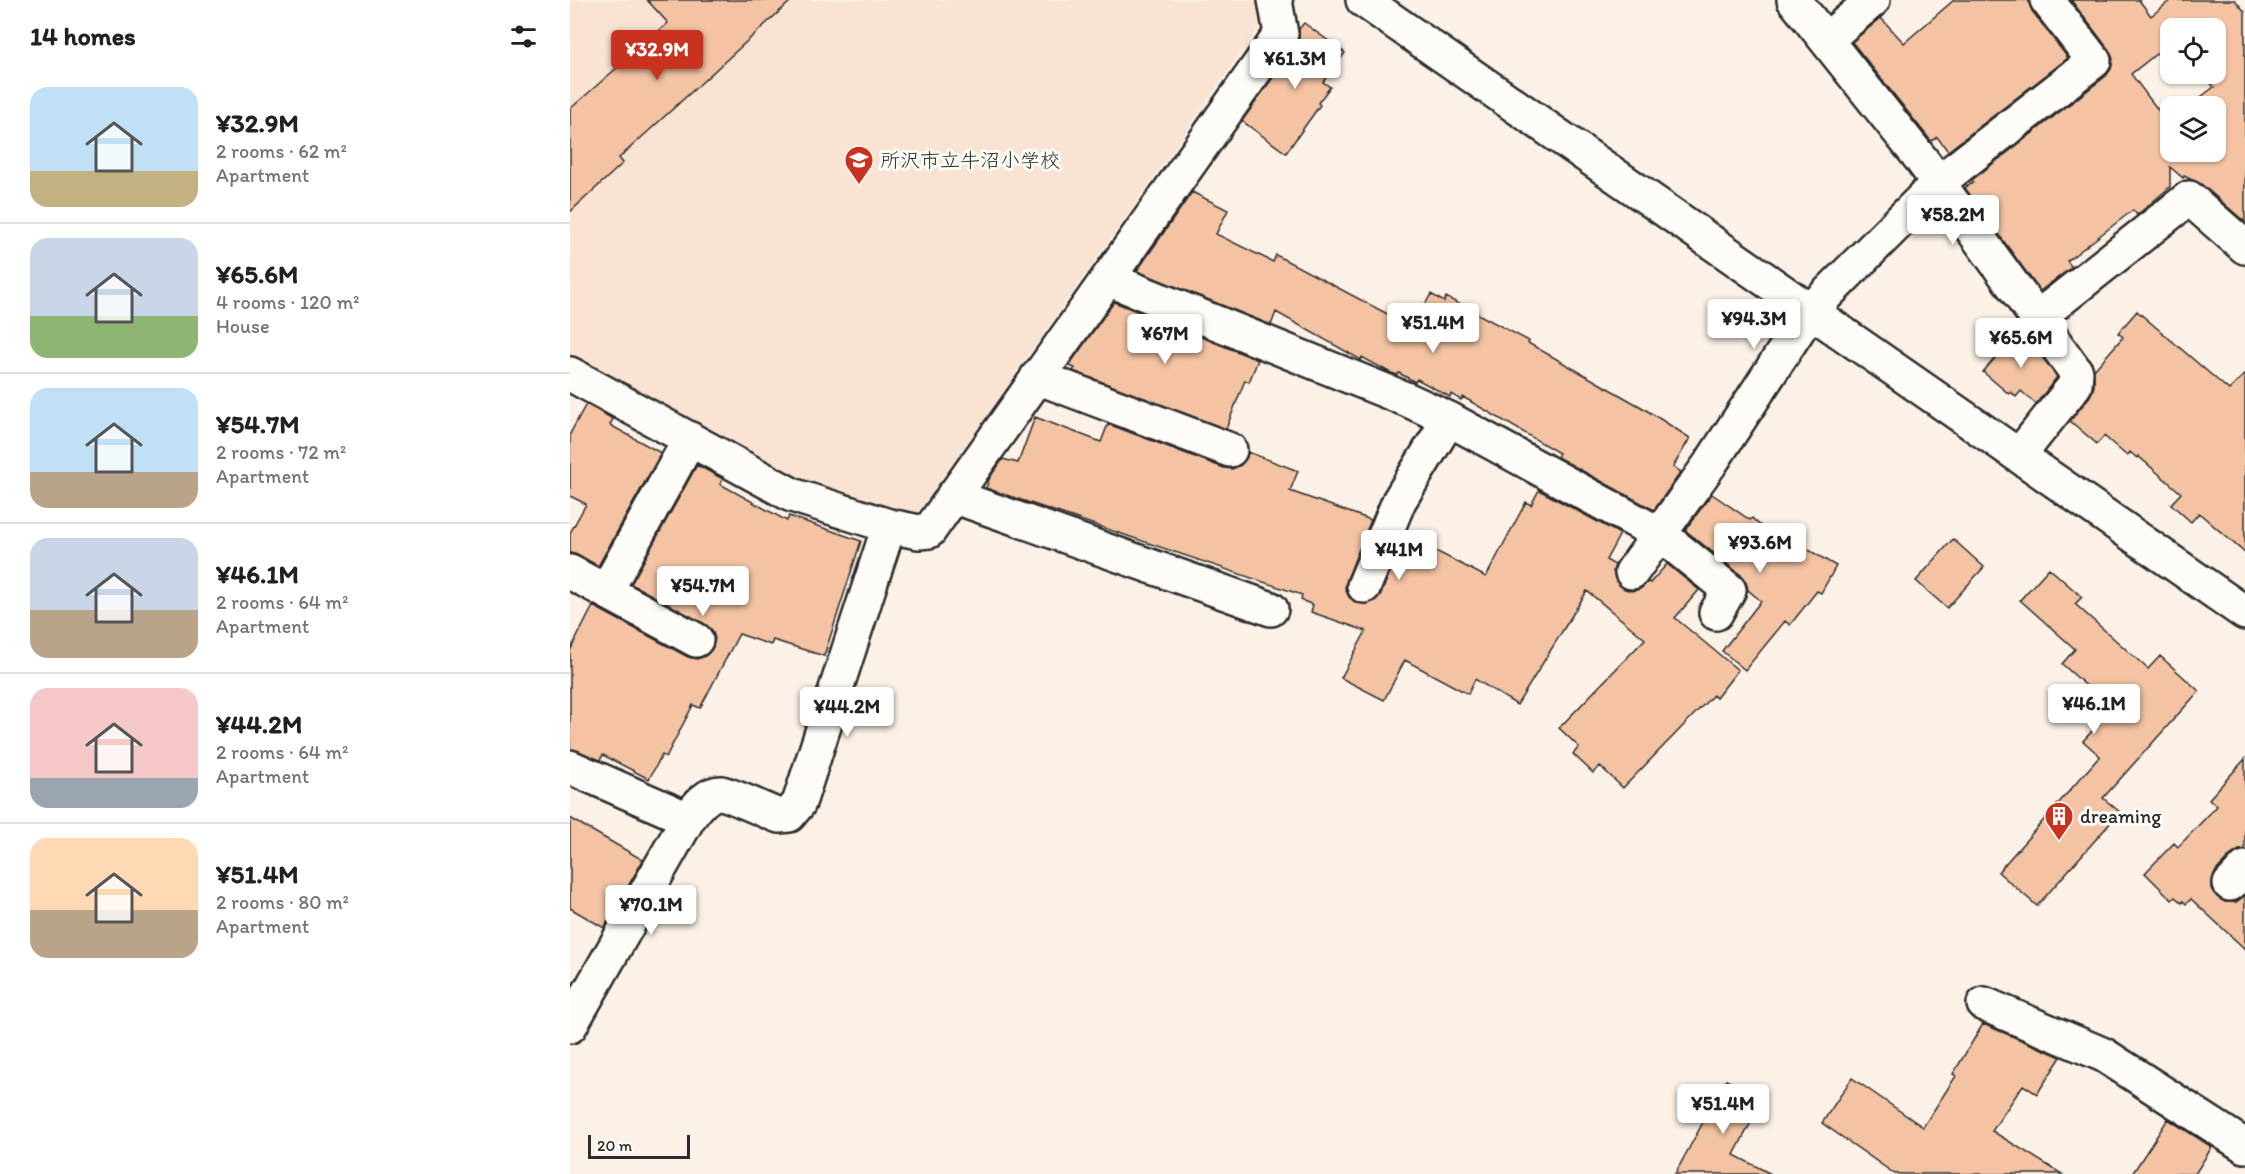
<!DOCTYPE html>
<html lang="en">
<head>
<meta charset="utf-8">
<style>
  body { margin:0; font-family:Itim,"Klee One",sans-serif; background:#f2f2f2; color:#202124; height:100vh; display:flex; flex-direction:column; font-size:22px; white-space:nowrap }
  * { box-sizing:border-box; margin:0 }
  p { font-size:20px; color:#757577 }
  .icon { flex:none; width:33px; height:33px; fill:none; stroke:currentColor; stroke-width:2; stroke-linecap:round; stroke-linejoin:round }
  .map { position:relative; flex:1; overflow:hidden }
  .side { display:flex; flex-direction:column; background:#fff; width:570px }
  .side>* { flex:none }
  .controls { position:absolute; left:1590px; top:18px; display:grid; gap:12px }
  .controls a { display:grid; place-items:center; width:66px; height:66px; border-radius:12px; background:#fff; box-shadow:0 2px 4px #0004; font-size:30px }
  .scale { position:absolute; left:18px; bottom:15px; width:102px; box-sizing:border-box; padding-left:6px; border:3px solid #2b2b2b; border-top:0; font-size:16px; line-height:21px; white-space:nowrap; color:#2b2b2b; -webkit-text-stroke:4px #fdfcf7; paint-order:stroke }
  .price { position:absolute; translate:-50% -51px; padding:0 14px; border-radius:6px; background:#fff; color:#222; font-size:20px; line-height:39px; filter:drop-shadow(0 2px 3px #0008) }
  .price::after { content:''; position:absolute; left:50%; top:36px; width:18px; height:14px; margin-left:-9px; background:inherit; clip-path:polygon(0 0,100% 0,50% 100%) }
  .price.active { background:#c8321e; color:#fff }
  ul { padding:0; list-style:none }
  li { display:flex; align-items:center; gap:18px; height:150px; padding:0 30px }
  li+li { border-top:2px solid #e0e0e0 }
  li span { display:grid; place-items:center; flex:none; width:168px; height:120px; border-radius:18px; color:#555 }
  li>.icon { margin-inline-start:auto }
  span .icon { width:72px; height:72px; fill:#fffc; stroke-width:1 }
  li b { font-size:26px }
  h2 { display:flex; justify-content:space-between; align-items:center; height:72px; padding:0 30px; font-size:26px }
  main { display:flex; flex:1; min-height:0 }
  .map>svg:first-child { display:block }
  .built { fill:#f9e3d2 }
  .building { fill:#f3c3a3; stroke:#2b2b2b; stroke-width:1.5; fill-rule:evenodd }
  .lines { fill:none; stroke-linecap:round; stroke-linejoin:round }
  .minor-casing { stroke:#2b2b2b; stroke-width:38 }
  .minor { stroke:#fdfcf7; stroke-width:33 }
  .labels { text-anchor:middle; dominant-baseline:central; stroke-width:6; stroke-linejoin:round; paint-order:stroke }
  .poi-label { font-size:20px; fill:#2b2b2b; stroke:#fdfcf7; text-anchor:start }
</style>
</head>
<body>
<main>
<section class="side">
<h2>14 homes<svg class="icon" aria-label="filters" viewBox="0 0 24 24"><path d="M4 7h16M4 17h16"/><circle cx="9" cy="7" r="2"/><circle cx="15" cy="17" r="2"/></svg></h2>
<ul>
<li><span style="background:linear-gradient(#bfe0f5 70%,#c2b280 0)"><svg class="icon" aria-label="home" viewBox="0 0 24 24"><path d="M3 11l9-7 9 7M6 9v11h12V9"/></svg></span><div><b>¥32.9M</b><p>2 rooms · 62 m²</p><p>Apartment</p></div></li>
<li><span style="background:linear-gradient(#c9d6e8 65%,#8fb573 0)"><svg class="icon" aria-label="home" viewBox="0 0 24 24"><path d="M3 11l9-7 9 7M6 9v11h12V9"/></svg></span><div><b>¥65.6M</b><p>4 rooms · 120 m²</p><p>House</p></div></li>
<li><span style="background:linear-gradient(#bfe0f5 70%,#b9a48a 0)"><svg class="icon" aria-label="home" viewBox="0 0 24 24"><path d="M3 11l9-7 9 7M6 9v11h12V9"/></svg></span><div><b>¥54.7M</b><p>2 rooms · 72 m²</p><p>Apartment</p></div></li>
<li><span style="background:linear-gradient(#c9d6e8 60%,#b9a48a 0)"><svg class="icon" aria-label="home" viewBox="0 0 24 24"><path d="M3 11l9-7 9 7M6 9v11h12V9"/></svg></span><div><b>¥46.1M</b><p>2 rooms · 64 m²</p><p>Apartment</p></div></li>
<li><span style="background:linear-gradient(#f6c9c9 75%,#9aa5b1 0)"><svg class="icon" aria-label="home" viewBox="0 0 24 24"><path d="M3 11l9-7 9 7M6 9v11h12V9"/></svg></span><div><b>¥44.2M</b><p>2 rooms · 64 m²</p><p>Apartment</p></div></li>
<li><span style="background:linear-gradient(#ffd9b3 60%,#b9a48a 0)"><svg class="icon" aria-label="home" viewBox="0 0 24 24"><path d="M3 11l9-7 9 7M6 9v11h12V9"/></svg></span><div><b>¥51.4M</b><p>2 rooms · 80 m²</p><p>Apartment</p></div></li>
</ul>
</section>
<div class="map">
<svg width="1675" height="1174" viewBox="0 0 1675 1174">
  <rect width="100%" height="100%" fill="#fbf1e6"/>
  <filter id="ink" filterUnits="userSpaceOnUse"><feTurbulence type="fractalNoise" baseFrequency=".0167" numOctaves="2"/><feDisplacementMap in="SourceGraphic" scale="12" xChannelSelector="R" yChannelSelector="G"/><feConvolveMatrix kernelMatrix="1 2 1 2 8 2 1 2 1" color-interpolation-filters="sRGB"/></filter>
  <g filter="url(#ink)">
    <path class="built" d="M 0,0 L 694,0 L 697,16 L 344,518 L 227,487 L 0,355 Z"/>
    <path class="building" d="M 77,0 L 222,0 L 49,158 L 53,163 L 0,212 L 0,109 L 98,23 Z
      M 1384,0 L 1459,0 L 1462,11 L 1498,58 L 1378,151 L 1367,137 L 1361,141 L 1282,42 L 1311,18 L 1334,43 Z
      M 1501,0 L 1569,0 L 1581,16 L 1601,0 L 1665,0 L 1675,12 L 1675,222 L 1631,184 L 1614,176 L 1613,178 L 1600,167 L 1600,187 L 1567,215 L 1563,210 L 1497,261 L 1502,267 L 1470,291 L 1395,188 L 1403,182 L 1402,180 L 1536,76 L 1541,69 L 1543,59 L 1539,50 ZM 1600,28 L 1646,28 L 1646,74 L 1633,74 L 1644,87 L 1619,106 L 1646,106 L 1646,152 L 1600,152 L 1600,120 L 1597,122 L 1561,74 L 1600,43 Z
      M 734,23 L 775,53 L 753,82 L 760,87 L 748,103 L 750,105 L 716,153 L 672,121 L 726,45 L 729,38 L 729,29 Z
      M 622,192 L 658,210 L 646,234 L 703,262 L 706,255 L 842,327 L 861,294 L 874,302 L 876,297 L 959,341 L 958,343 L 1073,408 L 1120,438 L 1103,467 L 1111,472 L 1084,510 L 987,457 L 989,453 L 893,397 L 891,400 L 881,394 L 880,397 L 847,379 L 845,382 L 829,373 L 827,375 L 819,372 L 792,357 L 791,360 L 706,312 L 701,325 L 567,271 Z
      M 544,302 L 688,360 L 679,382 L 675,380 L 656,429 L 503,371 L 505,368 L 500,366 L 502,361 Z
      M 1567,311 L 1659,390 L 1675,374 L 1675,553 L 1629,513 L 1621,522 L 1601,504 L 1611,493 L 1568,456 L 1567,458 L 1560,452 L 1557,456 L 1534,436 L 1527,444 L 1500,421 L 1520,396 L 1524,386 L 1524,370 L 1553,337 L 1548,333 Z
      M 1451,328 L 1487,377 L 1466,404 L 1451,391 L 1446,397 L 1441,392 L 1439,394 L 1413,372 Z
      M 16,404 L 43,419 L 40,425 L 91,453 L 28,566 L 9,555 L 0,553 L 0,533 L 16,504 L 0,496 L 0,434 Z
      M 465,417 L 531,442 L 538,424 L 654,468 L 662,469 L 671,465 L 677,457 L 678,452 L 728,471 L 720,491 L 801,520 L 777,579 L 775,588 L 779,597 L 787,603 L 797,604 L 806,600 L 811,594 L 835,535 L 916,577 L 956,502 L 961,505 L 969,490 L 1050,534 L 1036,560 L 1045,565 L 1043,571 L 1045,579 L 1052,587 L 1061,591 L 1070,589 L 1078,582 L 1080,583 L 1097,564 L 1129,590 L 1105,618 L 1168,670 L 1146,698 L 1143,695 L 1053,788 L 1030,766 L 1023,773 L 1003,754 L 1009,747 L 989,728 L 1075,639 L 1017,591 L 947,705 L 905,679 L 898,694 L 835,660 L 814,700 L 771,678 L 796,631 L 741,612 L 743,605 L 731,600 L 732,595 L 416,488 L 420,477 L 433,459 L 448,463 Z
      M 127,465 L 153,479 L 150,484 L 217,521 L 219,516 L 291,541 L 254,656 L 203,640 L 201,645 L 169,634 L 130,708 L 123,705 L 96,757 L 92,755 L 79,779 L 33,755 L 30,760 L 0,749 L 0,651 L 23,606 L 118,657 L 127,659 L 135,656 L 142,649 L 145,639 L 142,630 L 135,624 L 61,584 Z
      M 1142,494 L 1180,520 L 1182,518 L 1216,550 L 1222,540 L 1266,566 L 1251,593 L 1247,591 L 1220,625 L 1215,621 L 1175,670 L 1152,651 L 1191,601 L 1178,590 L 1176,582 L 1171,575 L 1115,530 Z
      M 1383,539 L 1414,567 L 1377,608 L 1346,581 Z
      M 1479,568 L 1512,597 L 1505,604 L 1578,669 L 1590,656 L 1629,691 L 1533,798 L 1550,812 L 1467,906 L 1428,872 L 1530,756 L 1513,741 L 1542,709 L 1492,664 L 1505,649 L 1450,600 Z
      M 1675,759 L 1675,850 L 1669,850 L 1661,855 L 1646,871 L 1642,880 L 1642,890 L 1647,897 L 1655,902 L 1666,902 L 1675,895 L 1675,949 L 1621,899 L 1616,904 L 1613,901 L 1612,903 L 1605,897 L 1602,900 L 1575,873 L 1604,843 L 1608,847 L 1647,806 L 1639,799 Z
      M 0,818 L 73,860 L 34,928 L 0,908 Z
      M 1413,1024 L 1491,1057 L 1467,1094 L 1453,1085 L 1422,1131 L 1492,1174 L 1325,1174 L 1252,1123 L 1282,1078 L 1353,1127 L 1386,1076 L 1383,1074 Z
      M 1156,1080 L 1193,1099 L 1164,1155 L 1201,1174 L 1105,1174 Z
      M 1598,1119 L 1642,1147 L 1625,1174 L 1562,1174 Z"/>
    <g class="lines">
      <g class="minor-casing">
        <path id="minor" d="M 793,0 L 1675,613
          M 1224,0 L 1351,159 L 1506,372 L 1505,385 L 1450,454
          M 1257,39 L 1303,0
          M 538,279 L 838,400 L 879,419 L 1091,535 L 1159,590 L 1146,613
          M 1467,318 L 1619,198 L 1675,247
          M 0,374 L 222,495 L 319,526 L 349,532 L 359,531 L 711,34 L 705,0
          M 467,377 L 660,450
          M 383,496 L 701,609
          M 0,572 L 126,640
          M 1062,572 L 1140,464 L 1241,310 L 1369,182 L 1524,61 L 1477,0
          M 794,586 L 829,501 L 879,419
          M 36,591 L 120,439
          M 0,767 L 118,819
          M 1660,884 L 1675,868
          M 1414,1004 L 1534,1055 L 1675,1146
          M 0,1026 L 118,819 C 126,808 136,793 151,793 C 160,794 198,812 209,816 L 219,815 L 229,803 L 319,526"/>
      </g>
      <use href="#minor" class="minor"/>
    </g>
  </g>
  <defs>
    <g id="school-pin" transform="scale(1.5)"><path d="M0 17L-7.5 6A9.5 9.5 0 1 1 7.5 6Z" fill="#c8321e" stroke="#fdfcf7"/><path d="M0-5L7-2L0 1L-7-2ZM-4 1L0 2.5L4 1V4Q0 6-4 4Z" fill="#fff"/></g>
    <g id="building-pin" transform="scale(1.5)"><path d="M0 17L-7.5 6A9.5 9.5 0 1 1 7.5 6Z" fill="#c8321e" stroke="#fdfcf7"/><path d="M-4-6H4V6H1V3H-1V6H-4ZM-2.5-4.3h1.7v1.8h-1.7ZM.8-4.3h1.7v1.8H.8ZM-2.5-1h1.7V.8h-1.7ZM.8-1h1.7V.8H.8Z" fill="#fff"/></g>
  </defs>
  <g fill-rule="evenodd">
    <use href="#school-pin" x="289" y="160"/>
    <use href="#building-pin" x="1489" y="816"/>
  </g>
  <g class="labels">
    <g class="poi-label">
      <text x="310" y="160">所沢市立牛沼小学校</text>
      <text x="1510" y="816">dreaming</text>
    </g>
  </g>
</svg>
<div class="controls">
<a><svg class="icon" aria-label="locate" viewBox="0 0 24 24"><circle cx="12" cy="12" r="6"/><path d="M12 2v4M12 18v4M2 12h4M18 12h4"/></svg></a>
<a><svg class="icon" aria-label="layers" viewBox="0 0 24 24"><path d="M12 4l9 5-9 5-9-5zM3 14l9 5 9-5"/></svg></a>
</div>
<div class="scale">20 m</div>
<b class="price active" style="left:87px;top:81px">¥32.9M</b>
<b class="price" style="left:725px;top:90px">¥61.3M</b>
<b class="price" style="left:1383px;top:246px">¥58.2M</b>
<b class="price" style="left:1184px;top:350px">¥94.3M</b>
<b class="price" style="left:863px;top:354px">¥51.4M</b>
<b class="price" style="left:595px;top:365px">¥67M</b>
<b class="price" style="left:1451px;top:369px">¥65.6M</b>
<b class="price" style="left:1190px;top:574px">¥93.6M</b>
<b class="price" style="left:829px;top:581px">¥41M</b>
<b class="price" style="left:133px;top:617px">¥54.7M</b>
<b class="price" style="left:1524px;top:735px">¥46.1M</b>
<b class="price" style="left:277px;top:738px">¥44.2M</b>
<b class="price" style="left:81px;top:936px">¥70.1M</b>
<b class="price" style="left:1153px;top:1135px">¥51.4M</b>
</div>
</main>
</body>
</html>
